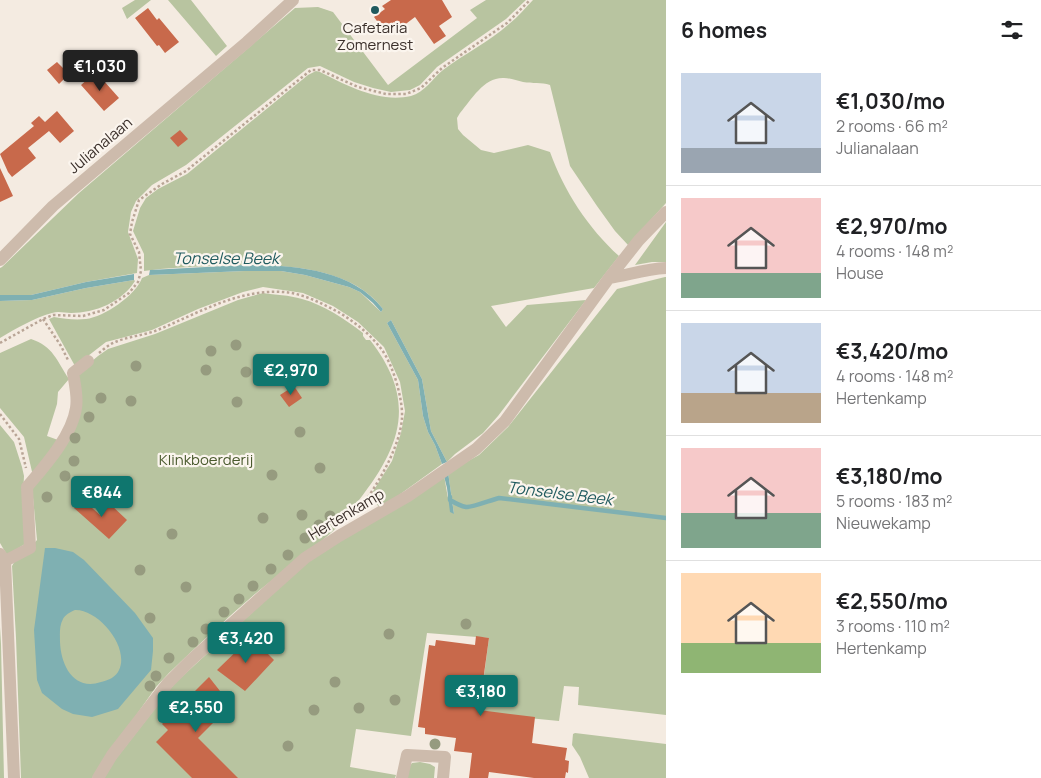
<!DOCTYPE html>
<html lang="en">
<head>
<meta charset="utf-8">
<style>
  body { margin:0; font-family:Manrope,sans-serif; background:#f6f6f6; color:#202124; height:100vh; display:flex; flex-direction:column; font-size:19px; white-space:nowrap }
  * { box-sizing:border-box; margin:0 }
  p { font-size:16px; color:#757577 }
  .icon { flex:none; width:28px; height:28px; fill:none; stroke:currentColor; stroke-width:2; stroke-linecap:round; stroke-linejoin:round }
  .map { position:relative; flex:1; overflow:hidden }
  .drawer { display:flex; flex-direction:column; background:#fff; width:375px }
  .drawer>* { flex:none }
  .price { position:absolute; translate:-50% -42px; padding:0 11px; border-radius:5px; background:#0f766e; color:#fff; font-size:16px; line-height:32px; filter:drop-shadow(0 1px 2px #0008) }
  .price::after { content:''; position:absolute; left:50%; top:30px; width:15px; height:11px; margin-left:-8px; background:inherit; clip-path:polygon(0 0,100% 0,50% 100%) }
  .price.on { background:#222; color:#fff }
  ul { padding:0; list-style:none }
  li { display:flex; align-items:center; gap:15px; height:125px; padding:0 15px }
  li+li { border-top:1px solid #e0e0e0 }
  li span { display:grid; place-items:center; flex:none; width:140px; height:100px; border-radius:0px; color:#555 }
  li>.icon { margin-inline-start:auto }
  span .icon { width:60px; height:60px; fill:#fffc; stroke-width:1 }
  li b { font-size:21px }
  h2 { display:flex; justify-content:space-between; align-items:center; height:60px; padding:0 15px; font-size:21px }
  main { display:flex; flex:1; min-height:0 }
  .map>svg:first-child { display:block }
  .green { fill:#b8c4a0 }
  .water { fill:#7fb0b2; fill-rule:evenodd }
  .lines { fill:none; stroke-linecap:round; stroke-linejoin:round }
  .stream { stroke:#7fb0b2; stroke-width:4.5 }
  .building { fill:#c8694b }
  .path { stroke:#b9a596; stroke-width:2.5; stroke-dasharray:2.5 2.5; stroke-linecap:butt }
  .minor { stroke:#cdbbac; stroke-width:12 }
  .tertiary { stroke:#cdbbac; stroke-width:12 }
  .tree { fill:#969b7f }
  .poi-dot { fill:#1f5a5e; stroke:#fbf5ee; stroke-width:2 }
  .labels { text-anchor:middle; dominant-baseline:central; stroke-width:4.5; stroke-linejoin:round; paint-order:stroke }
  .poi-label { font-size:15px; fill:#3b302b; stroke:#fbf5ee }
  .street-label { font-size:15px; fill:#3b302b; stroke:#fbf5ee }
  .park-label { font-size:15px; fill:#4a5a2e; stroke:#fbf5ee }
  .water-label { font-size:16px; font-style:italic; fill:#1f5a5e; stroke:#fbf5ee }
</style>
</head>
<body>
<main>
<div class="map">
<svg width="666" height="778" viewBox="0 0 666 778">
  <rect width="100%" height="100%" fill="#f4ebe1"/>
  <path class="green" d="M 135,0 L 151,0 L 127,19 L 122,8 Z
    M 168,0 L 191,0 L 227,46 L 216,56 Z
    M 486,0 L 526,0 L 506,19 L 437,67 L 420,85 L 410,90 L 391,92 L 373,88 L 354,82 L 320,66 L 308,68 L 186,165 L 152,185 L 136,201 L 131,212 L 128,232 L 138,259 L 137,273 L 86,282 L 31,295 L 0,295 L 0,268 L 2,267 L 79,193 L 295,8 L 318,7 L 333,12 L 388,85 L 477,18 L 470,10 Z
    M 533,0 L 666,0 L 666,203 L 628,245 L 615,231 L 597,206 L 570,166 L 550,85 C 541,82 533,84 523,82 C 517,81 510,78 504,78 C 484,77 472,99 460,113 L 457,118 L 458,129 L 463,135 L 481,150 L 494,153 L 528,145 L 550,152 C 564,191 588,228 619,256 L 594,288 L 491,306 L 506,327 L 527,305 L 586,300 L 498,416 L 483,433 L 455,454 L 447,462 L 431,431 L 422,379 L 391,320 L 387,323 L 418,380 L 423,416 L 428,432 L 435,445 L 442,464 L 381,508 L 371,500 L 373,497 L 372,493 L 392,461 L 401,433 L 405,411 L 400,382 L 384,347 L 358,322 L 333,306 L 303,293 L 263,287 L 243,292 L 198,309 L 152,330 L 106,342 L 75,366 L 49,319 L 54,317 C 65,319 75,320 86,319 C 104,317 136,295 142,278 L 149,275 L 245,271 L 281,271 L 305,275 L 349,287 L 360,292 L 381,312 L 383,309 C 347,261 264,264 210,266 C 188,267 166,268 144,271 L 144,254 L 133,231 L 140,208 L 146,198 L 158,189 L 187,174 L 308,75 L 316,71 L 320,72 C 348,86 379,103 411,96 C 424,93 433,78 443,70 C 464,54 489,42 509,24 C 518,17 525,8 533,0 Z
    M 666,222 L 666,262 L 652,262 L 635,265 Z
    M 665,277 L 666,277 L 666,715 L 578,705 L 579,687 L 564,686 L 559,721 L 479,713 L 489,638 L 427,633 L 411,736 L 356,729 L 350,767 L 396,775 L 395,778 L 103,778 L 111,765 L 175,683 L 315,555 L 444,476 C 447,489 447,502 454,514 L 448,472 L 479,455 L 508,427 L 617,289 Z
    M 134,280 L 135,281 C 122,302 95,313 71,313 C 65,313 58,311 52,313 C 34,318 17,328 0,338 L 0,301 L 32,300 L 86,288 Z
    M 263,293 C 275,295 289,295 302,299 C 324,305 345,319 363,333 L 363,336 L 366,340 L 370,340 C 417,400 402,445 359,500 C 351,511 343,522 332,532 C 308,554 280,573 255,594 C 226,619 197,646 169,673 L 156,687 L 92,778 L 21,778 L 16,638 L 12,566 L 16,559 L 23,556 L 37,540 L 32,487 L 68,440 L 78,373 L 98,356 L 108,349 L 155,334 L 238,300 Z
    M 31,339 C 53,346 57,361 69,379 L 58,392 L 57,404 L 47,436 L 58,440 L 33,476 L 24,437 L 0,408 L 0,353 Z
    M 0,425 L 14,442 L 22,467 L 24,476 L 23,497 L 25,544 L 7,555 L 0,543 Z
    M 0,627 L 1,644 L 4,778 L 0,778 Z
    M 575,733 L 666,744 L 666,778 L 589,778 L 580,757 L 572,745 L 573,734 Z
    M 420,762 L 430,764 L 435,767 L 434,778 L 406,778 L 408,769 L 412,763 Z"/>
  <path class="water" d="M 243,265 C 291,265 351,268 383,309 L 381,312 L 373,303 L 360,292 L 349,287 L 305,275 L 281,271 L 245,271 L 149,275 L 150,270 Z
    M 134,274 L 134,280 L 86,288 L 32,300 L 0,301 L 0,295 L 31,295 L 86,282 Z
    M 391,320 L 422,379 L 431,431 L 447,462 L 442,464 L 435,445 L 428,432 L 423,416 L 418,380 L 387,323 Z
    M 448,472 L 454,514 L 450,512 L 447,488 L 444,476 Z
    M 45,548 L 55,548 L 73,552 L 84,560 L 135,613 L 153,638 L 153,651 L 151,670 L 118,709 L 92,717 L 73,714 L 62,709 L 42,693 L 37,680 L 34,630 ZM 75,610 C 98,609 130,647 119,670 C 116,677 109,680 101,682 C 74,691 61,666 60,642 C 60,635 59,626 63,619 C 65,615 70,612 75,610 Z"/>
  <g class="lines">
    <path class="stream" d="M 450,497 L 450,500 C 455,503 460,506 466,507 C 471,508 491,500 499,498 L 666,518"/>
  </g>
  <path class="building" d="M 391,0 L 442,0 L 452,17 L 439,26 L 446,36 L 434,44 L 415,17 L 399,29 L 394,22 L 383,29 L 374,17 L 385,9 L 382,6 Z
    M 148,8 L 157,20 L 159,18 L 179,42 L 165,53 L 159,45 L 157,46 L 135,18 Z
    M 57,62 L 69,74 L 59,84 L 47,70 Z
    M 96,72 L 119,98 L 104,111 L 81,85 Z
    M 57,111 L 74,131 L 60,143 L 49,131 L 28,148 L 36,158 L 12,177 L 8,172 L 0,154 L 34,126 L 31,123 L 39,116 L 45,122 Z
    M 180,130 L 188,139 L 178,147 L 170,138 Z
    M 0,168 L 13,196 L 0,202 Z
    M 294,386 L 302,398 L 289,407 L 280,395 Z
    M 82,499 L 100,515 L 110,504 L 127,520 L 109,539 L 74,508 Z
    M 476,636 L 489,638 L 479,710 L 535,717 L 532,743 L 567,748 L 565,760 L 569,761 L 568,773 L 566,772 L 565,778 L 534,778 L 489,772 L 488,778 L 469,778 L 472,753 L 454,751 L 456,738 L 425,734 L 425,728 L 418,727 L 429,645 L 435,646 L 436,640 L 475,645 Z
    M 251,637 L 274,660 L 245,691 L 217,670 Z
    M 209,677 L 231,705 L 198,738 L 238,778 L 192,778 L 156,742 L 168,730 L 162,724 Z"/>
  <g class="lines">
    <path class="path" d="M 43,319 L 61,346 L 68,360
      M 0,343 L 43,319 L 53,315 L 83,316 L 104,310 L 129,293 L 138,282 L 141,271 L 139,252 L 130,234 L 132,222 L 139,200 L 162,184 L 186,171 L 311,70 L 320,70 L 358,87 L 386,94 L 406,94 L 421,88 L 442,68 L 507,23 L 530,0
      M 99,353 C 103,350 107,346 111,344 C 124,337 141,336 155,331 C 197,314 237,289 283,292 C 303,293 323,304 340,313 C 356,323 371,335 382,350 C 393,365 403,399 402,418 C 400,447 378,484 361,507
      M 0,414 L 19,439 L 26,468"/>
    <path class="minor" d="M 609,278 C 628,275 646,269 666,268
      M 0,554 L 5,561 L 14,778
      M 5,561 L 30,548 L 27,487 C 44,467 72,436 76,408 C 78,397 75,385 73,373 L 88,361
      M 98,778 L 112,755 L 168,683 L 190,661 L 305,558 L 339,536 L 408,496 L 476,449 L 505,421 L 609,278 L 639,240 L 666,212
      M 402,778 L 407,755 L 445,757 L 443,778"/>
    <path class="tertiary" d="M 0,260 L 53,206 L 247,42 L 293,0"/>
  </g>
  <g class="tree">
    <circle cx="236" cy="345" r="5.5"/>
    <circle cx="211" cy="351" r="5.5"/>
    <circle cx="136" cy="366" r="5.5"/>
    <circle cx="206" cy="370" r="5.5"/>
    <circle cx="246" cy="372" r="5.5"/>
    <circle cx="101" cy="398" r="5.5"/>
    <circle cx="131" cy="401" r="5.5"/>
    <circle cx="237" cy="402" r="5.5"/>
    <circle cx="89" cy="417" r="5.5"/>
    <circle cx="300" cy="432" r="5.5"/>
    <circle cx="75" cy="438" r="5.5"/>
    <circle cx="74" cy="461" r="5.5"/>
    <circle cx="320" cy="468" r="5.5"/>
    <circle cx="272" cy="475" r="5.5"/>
    <circle cx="65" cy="476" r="5.5"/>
    <circle cx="47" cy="497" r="5.5"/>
    <circle cx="302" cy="515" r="5.5"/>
    <circle cx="330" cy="516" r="5.5"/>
    <circle cx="263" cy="518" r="5.5"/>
    <circle cx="319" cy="525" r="5.5"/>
    <circle cx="172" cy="534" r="5.5"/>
    <circle cx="305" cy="538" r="5.5"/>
    <circle cx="288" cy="555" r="5.5"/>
    <circle cx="271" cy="569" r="5.5"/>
    <circle cx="140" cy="570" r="5.5"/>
    <circle cx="253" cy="586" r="5.5"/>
    <circle cx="186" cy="587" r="5.5"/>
    <circle cx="239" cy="599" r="5.5"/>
    <circle cx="224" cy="612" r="5.5"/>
    <circle cx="150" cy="618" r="5.5"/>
    <circle cx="466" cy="624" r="5.5"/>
    <circle cx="206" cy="629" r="5.5"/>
    <circle cx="389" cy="634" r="5.5"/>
    <circle cx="193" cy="642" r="5.5"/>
    <circle cx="169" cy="658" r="5.5"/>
    <circle cx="156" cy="676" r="5.5"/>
    <circle cx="335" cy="682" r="5.5"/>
    <circle cx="150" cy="686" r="5.5"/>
    <circle cx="395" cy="700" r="5.5"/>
    <circle cx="359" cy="708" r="5.5"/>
    <circle cx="314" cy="710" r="5.5"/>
    <circle cx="435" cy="744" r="5.5"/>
    <circle cx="288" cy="746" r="5.5"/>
  </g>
  <circle class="poi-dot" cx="375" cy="10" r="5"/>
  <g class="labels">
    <g class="poi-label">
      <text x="375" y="27">Cafetaria<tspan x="375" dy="17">Zomernest</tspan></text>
    </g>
    <g class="street-label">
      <text transform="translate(100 145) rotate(-40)">Julianalaan</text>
      <text transform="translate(346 514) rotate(-31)">Hertenkamp</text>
    </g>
    <g class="park-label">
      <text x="206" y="459">Klinkboerderij</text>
    </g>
    <g class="water-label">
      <text x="226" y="258">Tonselse Beek</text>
      <text transform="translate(560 493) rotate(7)">Tonselse Beek</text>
    </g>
  </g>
</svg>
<b class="price on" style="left:100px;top:92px">€1,030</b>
<b class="price" style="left:291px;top:396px">€2,970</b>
<b class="price" style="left:102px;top:518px">€844</b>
<b class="price" style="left:246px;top:664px">€3,420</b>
<b class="price" style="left:481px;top:717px">€3,180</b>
<b class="price" style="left:196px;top:733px">€2,550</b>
</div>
<section class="drawer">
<h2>6 homes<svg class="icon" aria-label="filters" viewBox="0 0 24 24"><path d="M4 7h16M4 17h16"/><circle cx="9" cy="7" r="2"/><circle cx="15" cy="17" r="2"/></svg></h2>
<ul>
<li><span style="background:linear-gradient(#c9d6e8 75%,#9aa5b1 0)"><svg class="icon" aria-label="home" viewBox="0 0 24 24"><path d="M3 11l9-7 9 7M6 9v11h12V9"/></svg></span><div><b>€1,030/mo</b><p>2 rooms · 66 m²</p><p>Julianalaan</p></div></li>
<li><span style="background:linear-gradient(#f6c9c9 75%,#7fa58c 0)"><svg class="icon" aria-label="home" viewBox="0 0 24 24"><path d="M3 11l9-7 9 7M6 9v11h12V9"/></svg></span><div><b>€2,970/mo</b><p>4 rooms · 148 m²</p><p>House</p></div></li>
<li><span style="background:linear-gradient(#c9d6e8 70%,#b9a48a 0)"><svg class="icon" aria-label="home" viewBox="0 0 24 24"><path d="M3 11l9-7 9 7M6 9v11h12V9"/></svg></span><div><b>€3,420/mo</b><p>4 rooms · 148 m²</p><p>Hertenkamp</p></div></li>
<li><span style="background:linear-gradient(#f6c9c9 65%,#7fa58c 0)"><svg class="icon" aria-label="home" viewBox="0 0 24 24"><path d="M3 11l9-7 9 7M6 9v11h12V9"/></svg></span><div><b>€3,180/mo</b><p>5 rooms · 183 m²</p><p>Nieuwekamp</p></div></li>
<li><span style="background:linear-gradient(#ffd9b3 70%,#8fb573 0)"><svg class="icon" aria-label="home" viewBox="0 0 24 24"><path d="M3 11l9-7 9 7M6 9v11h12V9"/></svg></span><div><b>€2,550/mo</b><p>3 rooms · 110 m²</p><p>Hertenkamp</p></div></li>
</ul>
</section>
</main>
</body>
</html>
